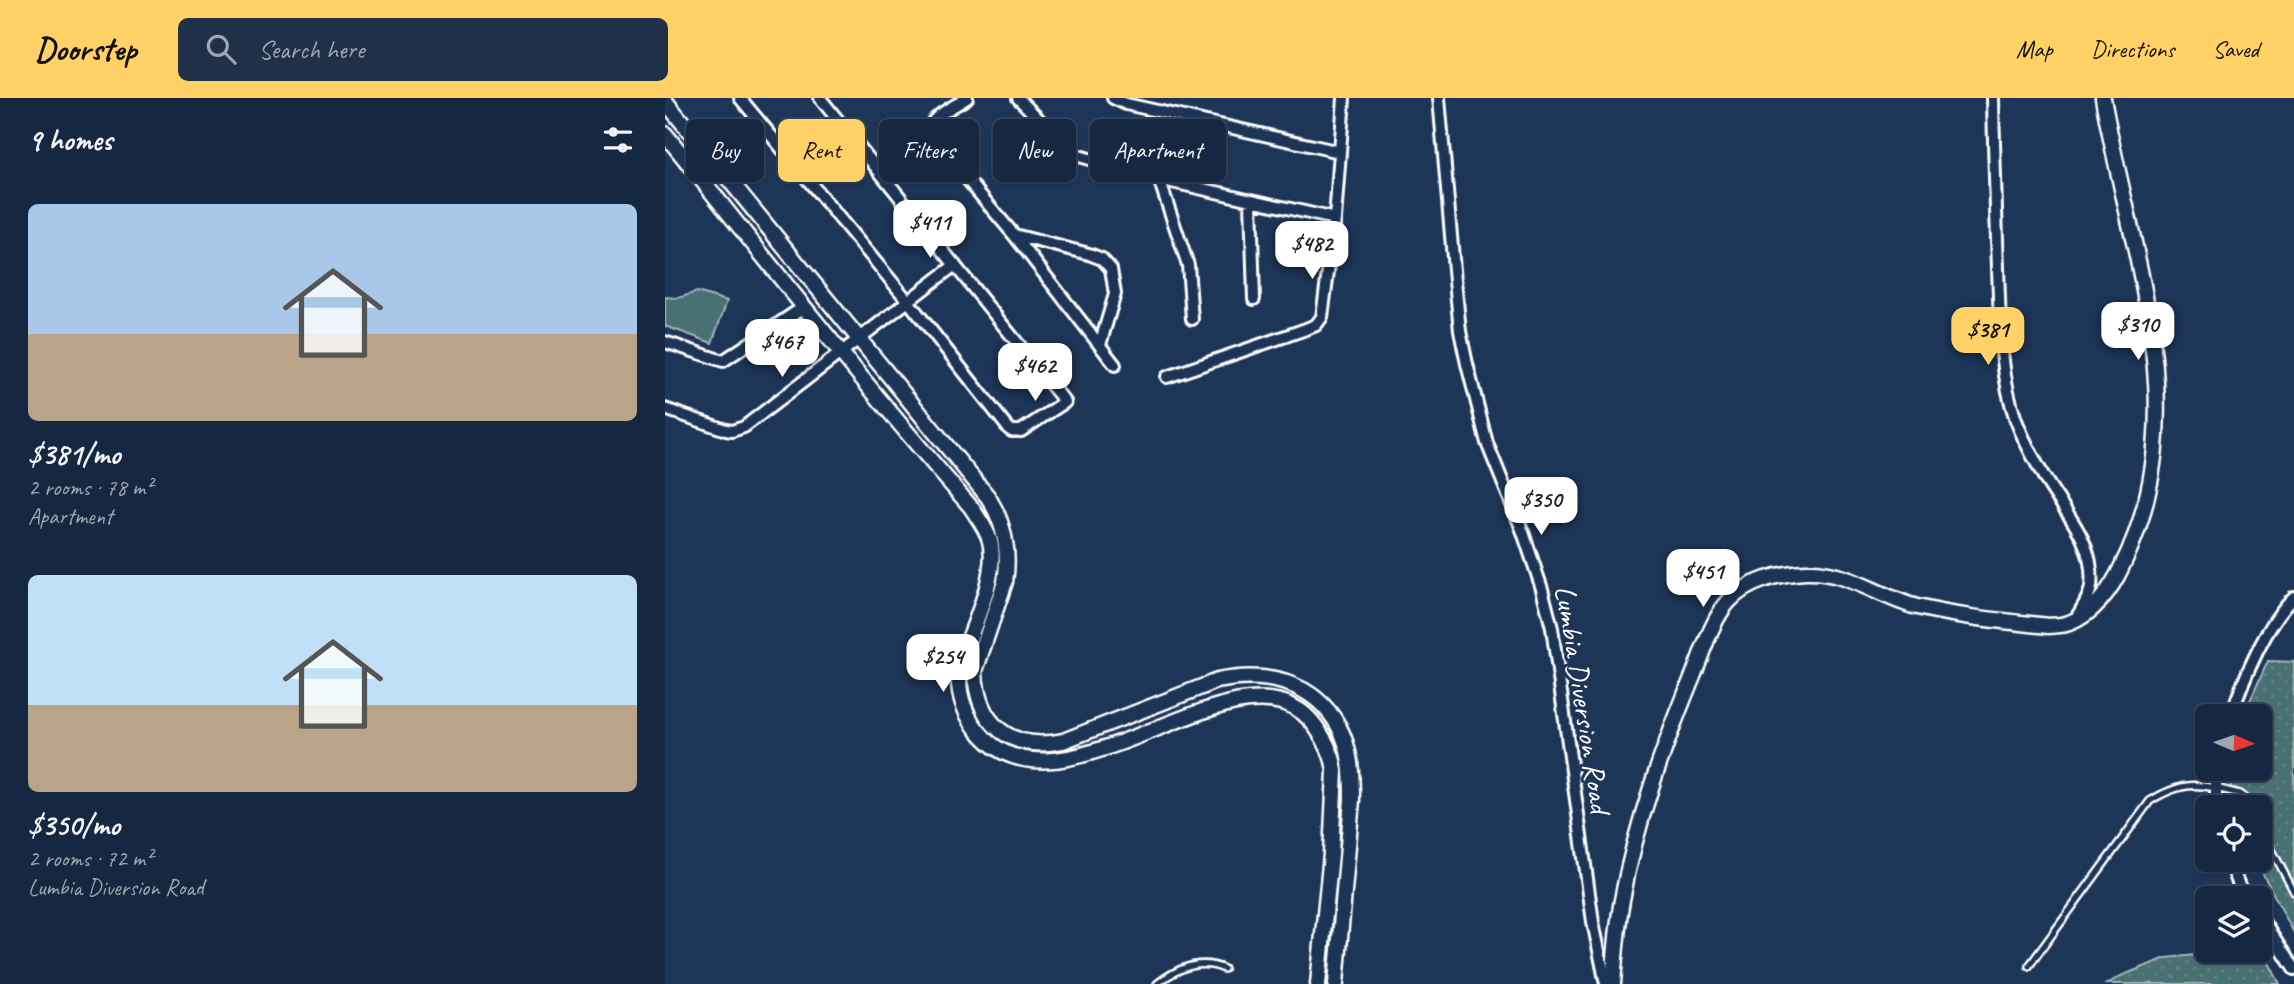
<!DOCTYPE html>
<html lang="en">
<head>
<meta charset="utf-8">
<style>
  body { margin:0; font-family:Caveat,sans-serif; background:#1f3048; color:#f1f3f6; height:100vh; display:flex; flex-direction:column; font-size:26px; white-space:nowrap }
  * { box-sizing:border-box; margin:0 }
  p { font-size:23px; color:#9ea6b1 }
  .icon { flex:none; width:38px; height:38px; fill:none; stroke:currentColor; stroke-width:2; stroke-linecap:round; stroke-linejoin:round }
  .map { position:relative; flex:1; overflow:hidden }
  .details { display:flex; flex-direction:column; background:#162841; width:665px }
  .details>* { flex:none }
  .hud { position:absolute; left:21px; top:21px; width:665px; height:63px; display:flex; gap:14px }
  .needle { width:46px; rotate:92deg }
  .buttons { position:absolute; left:1530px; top:606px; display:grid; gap:14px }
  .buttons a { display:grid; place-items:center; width:77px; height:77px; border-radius:10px; background:#162841; box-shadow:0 2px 5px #0004,0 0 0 2px #35445a; font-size:35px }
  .price { position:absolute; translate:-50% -60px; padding:0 16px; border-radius:14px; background:#fff; color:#222; font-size:23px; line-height:46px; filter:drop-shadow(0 2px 4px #0008) }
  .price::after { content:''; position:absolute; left:50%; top:42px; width:21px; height:16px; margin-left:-10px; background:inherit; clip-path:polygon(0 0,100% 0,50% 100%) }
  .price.selected { background:#ffd166; color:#111 }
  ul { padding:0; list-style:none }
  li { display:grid; align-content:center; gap:14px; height:371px; padding:0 28px }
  li span { display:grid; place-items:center; height:217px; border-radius:10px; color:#555 }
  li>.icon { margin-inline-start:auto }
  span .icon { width:126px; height:126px; fill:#fffc; stroke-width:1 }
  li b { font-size:30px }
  h2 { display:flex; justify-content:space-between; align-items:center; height:84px; padding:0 28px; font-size:30px }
  .tag { padding:0 24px; border-radius:10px; background:#162841; box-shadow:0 2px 5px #0004,0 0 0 2px #35445a; font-size:24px; line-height:63px }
  .tag.selected { background:#ffd166; color:#111 }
  header { display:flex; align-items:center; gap:42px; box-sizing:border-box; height:98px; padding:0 35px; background:#ffd166; color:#111 }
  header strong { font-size:33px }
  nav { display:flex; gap:38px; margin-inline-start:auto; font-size:24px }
  .search { width:490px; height:63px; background:#1f3048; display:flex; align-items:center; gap:18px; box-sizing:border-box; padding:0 24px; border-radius:10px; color:#9ea6b1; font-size:26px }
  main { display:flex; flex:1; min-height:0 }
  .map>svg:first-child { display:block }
  .grass { fill:url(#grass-dots); stroke:#a4b7b8; stroke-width:2 }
  .park { fill:#496f72; stroke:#a4b7b8; stroke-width:2 }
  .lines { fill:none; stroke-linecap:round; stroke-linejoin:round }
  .lane-casing { stroke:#fff; stroke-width:10 }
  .street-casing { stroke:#fff; stroke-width:16 }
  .secondary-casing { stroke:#fff; stroke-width:19 }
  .lane { stroke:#1d3557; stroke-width:5 }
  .street { stroke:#1d3557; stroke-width:10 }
  .secondary { stroke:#1d3557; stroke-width:14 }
  .labels { text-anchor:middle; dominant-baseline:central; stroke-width:6; stroke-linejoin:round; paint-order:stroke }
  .street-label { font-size:30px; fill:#fff; stroke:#1d3557 }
</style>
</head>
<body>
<header>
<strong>Doorstep</strong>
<div class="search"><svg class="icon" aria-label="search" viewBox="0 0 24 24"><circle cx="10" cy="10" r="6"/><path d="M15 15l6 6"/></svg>Search here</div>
<nav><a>Map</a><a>Directions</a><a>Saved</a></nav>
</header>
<main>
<section class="details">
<h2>9 homes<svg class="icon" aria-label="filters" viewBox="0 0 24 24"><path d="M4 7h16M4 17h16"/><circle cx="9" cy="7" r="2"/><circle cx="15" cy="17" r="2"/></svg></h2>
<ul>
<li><span style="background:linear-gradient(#a9c7e8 60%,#b9a48a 0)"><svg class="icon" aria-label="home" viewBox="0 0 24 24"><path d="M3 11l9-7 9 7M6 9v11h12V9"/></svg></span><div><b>$381/mo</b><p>2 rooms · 78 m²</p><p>Apartment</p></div></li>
<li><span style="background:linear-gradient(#bfe0f5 60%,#b9a48a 0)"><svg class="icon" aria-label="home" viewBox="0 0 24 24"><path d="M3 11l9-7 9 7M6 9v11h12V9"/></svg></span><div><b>$350/mo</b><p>2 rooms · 72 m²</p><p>Lumbia Diversion Road</p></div></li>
</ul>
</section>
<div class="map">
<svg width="1629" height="886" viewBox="0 0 1629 886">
  <defs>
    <pattern id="grass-dots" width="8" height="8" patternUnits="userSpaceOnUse" patternTransform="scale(1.75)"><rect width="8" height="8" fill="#496f72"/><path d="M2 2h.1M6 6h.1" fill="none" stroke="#648587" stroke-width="1.8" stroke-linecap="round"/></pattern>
  </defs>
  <rect width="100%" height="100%" fill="#1d3557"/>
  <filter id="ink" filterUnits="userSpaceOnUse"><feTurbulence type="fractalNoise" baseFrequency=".0143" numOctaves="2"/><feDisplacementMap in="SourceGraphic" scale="14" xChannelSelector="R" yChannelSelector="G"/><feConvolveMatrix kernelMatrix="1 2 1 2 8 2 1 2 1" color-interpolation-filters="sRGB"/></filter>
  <g filter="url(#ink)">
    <path class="grass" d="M 1603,563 L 1629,564 L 1629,835 L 1590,761 L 1594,761 L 1594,709 L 1568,709 L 1564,670 L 1594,670 L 1594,618 L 1578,618 Z
      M 1579,852 L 1602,861 L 1615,886 L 1442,886 L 1456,878 L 1501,860 Z"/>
    <path class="park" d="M 32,194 L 62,203 L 47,245 L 0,228 L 0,199 L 13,200 Z"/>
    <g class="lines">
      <g class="lane-casing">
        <path id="lane" d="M 1594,727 L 1629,794
          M 1364,868 L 1485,703 C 1521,681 1535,686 1575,696 L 1580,700 L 1585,709
          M 492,886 C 512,870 535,860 559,871"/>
      </g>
      <g class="street-casing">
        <path id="street" d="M 75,0 L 243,203 L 344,331 L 347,333 L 356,333 L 400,304 L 155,0
          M 302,0 C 289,9 262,19 264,36 L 349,137 L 450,267
          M 353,0 L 405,53 L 414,58 L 494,81 L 670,121
          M 448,0 L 461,6 L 675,54
          M 774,0 L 789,172 L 795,233 L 802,266 L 822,345 L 858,434 L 877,491 L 887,530 L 928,824 L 941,886
          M 1328,0 C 1329,57 1331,113 1333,170 C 1335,220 1334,274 1351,322 C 1358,341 1369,361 1379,379 C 1399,414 1431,444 1426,489 C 1424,501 1416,511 1410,522
          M 494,81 L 523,167 L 527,221
          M 586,103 L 589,201
          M 349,137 L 424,156 L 437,161 L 446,171 L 450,196 L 435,247
          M 0,244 L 58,263 L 140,208
          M 502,279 L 641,231 L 651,227 L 657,219 L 670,121 L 679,0
          M 0,311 L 61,332 L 67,333 L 79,329 L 290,167
          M 1566,618 C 1578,582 1602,524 1629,499
          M 1551,709 L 1551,670
          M 1564,761 L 1573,785 L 1583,800
          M 1594,817 L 1629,871"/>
      </g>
      <g class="secondary-casing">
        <path id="secondary" d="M 0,3 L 323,399 C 339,424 345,454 340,484 L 310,573 C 312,626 345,654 398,643 L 552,583 C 600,573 649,583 674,629 C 686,651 687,677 687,702 L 671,886
          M 0,36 C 101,161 200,288 306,409 C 313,420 322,431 325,443 C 334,476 306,533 295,565 C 291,591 298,615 315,635 C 397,733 582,531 651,629 C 661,643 668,656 670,673 L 666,756 L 653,886
          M 948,886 C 950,858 952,829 957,802 C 971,724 999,648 1029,575 C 1038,553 1048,520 1064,503 C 1083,483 1115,475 1141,474 C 1181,472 1214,499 1252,509 C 1294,519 1339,523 1383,528 C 1390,527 1397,528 1404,525 C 1428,517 1447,490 1457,468 C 1533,316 1465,156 1438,0"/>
      </g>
      <use href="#lane" class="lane"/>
      <use href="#street" class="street"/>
      <use href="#secondary" class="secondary"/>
    </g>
  </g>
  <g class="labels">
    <g class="street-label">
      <text transform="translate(918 601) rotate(81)">Lumbia Diversion Road</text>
    </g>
  </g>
</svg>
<div class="buttons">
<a><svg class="needle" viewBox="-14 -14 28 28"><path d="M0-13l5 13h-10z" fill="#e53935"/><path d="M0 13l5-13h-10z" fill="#9ea6b1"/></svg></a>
<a><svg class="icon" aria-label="locate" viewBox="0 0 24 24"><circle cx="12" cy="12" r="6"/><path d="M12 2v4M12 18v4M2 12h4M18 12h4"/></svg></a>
<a><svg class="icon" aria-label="layers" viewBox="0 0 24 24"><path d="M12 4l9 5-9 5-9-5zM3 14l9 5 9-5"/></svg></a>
</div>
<b class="price" style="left:265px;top:162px">$411</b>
<b class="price" style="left:647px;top:183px">$482</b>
<b class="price" style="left:1473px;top:264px">$310</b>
<b class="price selected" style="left:1323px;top:269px">$381</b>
<b class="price" style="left:117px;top:281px">$467</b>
<b class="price" style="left:370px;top:305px">$462</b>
<b class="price" style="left:876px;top:439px">$350</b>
<b class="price" style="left:1038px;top:511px">$451</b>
<b class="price" style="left:278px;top:596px">$254</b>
<div class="hud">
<a class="tag">Buy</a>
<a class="tag selected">Rent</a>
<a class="tag">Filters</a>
<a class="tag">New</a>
<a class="tag">Apartment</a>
</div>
</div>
</main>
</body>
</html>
